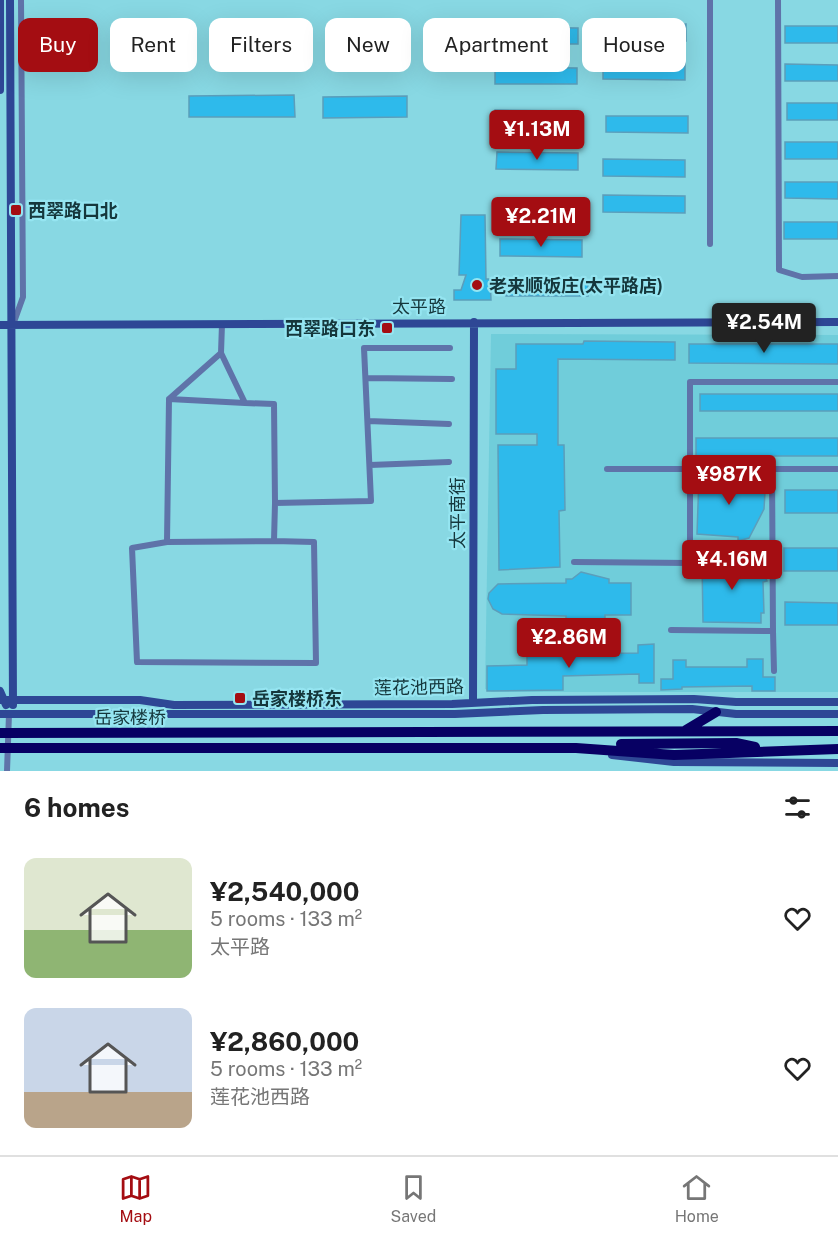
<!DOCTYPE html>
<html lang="en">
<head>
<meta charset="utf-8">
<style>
  body { margin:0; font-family:"Public Sans","Noto Sans SC",sans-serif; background:#f2f2f2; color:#222; height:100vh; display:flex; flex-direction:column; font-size:22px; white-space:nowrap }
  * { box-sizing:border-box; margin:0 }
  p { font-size:20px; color:#767676 }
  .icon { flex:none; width:33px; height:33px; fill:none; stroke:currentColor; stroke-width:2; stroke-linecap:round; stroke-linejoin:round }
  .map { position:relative; height:771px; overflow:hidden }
  .details { display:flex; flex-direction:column; background:#fff; flex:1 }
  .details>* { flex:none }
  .guide { position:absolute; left:18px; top:18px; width:802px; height:54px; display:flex; gap:12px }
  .price { position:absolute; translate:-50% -51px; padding:0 14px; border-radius:6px; background:#a40d12; color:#fff; font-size:20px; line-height:39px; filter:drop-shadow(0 2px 3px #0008) }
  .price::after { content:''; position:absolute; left:50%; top:36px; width:18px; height:14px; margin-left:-9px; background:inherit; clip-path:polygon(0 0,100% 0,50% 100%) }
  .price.current { background:#222; color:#fff }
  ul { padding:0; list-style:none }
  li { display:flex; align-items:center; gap:18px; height:150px; padding:0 24px }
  li span { display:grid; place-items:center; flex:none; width:168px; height:120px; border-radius:12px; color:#555 }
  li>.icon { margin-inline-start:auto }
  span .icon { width:72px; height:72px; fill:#fffc; stroke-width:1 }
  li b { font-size:26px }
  h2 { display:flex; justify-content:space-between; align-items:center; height:72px; padding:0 24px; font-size:26px }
  .chip { padding:0 21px; border-radius:12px; background:#fff; box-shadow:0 6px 24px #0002; font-size:21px; line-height:54px }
  .chip.current { background:#a40d12; color:#fff }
  .tabs { display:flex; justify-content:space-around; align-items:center; height:84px; border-top:2px solid #e0e0e0; background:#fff; font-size:16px; color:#767676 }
  .tabs a { display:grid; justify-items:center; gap:3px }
  .tabs .current { color:#a40d12 }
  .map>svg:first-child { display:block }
  .built { fill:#70cdda }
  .building { fill:#2ebaeb; stroke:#5b9ebb; stroke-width:1.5 }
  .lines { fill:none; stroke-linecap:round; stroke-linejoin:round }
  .street { stroke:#5f73a9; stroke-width:6 }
  .secondary { stroke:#2e4795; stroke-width:8 }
  .highway { stroke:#070063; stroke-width:10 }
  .poi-dot { fill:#a40d12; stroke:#95e5f1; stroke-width:2 }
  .labels { text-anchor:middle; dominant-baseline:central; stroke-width:4.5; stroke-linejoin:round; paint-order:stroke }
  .poi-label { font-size:18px; font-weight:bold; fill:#15373c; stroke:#95e5f1; text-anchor:start }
  .street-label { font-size:18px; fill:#15373c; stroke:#95e5f1 }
</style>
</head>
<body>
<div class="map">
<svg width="838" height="771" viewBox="0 0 838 771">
  <rect width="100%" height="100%" fill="#88d8e3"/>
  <path class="built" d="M 491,334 L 838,335 L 838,692 L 492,692 L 485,689 Z"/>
  <path class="building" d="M 604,24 L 686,24 L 686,41 L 604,40 Z
    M 785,26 L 838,26 L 838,43 L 785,43 Z
    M 496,27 L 578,28 L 578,44 L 496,44 Z
    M 603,63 L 685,63 L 685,80 L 603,79 Z
    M 785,64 L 838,65 L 838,81 L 785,81 Z
    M 495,67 L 577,68 L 577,84 L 495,84 Z
    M 294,95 L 295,117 L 189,117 L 189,96 Z
    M 407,96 L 407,117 L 323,118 L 323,97 Z
    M 787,103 L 838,103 L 838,120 L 787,120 Z
    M 495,110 L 577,111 L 577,128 L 495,127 Z
    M 606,116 L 688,116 L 688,133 L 606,132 Z
    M 785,142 L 838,142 L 838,159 L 785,159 Z
    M 497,152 L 578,153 L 578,170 L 496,169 Z
    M 603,159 L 685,160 L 685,177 L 603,176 Z
    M 785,182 L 838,182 L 838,199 L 785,198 Z
    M 603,195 L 685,196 L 685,213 L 603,212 Z
    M 461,215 L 485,215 L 486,279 L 490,279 L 491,300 L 454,300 L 454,290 L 461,290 L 466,275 L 459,275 Z
    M 784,222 L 838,222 L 838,239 L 784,239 Z
    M 500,239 L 582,240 L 582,257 L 500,256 Z
    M 506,279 L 588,280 L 588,296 L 506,296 Z
    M 584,341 L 675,342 L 675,360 L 558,359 L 558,445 L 564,445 L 565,510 L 559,511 L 560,567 L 499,570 L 498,445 L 537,445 L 537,434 L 496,434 L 496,369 L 516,369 L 516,344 L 583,344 Z
    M 689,344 L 838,344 L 838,364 L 689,363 Z
    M 700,394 L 838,394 L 838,411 L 700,411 Z
    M 696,438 L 838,438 L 838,456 L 696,456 Z
    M 699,476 L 759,477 L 759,492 L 765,492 L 764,509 L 749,538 L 738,541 L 738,537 L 697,534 Z
    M 785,490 L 838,490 L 838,513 L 785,513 Z
    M 784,548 L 838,548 L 838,571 L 784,571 Z
    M 717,556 L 741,558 L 763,571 L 767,581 L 763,582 L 764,613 L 761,613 L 761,623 L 703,622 L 702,562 L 717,562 Z
    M 581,572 L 609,579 L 609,583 L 631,583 L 631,615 L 605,615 L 605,624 L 566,624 L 566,616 L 502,614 L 493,609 L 488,599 L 489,593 L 498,584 L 566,583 L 566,579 L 572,579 Z
    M 785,602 L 838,603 L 838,625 L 785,625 Z
    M 654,644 L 654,683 L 639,683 L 639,674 L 563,676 L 563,690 L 487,691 L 487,666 L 527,665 L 527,645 L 541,645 L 541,654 L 638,653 L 638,645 Z
    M 747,659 L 763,659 L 763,677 L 775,677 L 775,691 L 752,691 L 752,686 L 682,687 L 682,689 L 661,690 L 661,679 L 673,679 L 673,660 L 686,660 L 686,667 L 747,667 Z"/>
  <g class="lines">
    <path class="street" d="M 778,0 L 779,270 L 802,277 L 838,276
      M 710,244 L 710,0
      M 14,322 L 23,297 L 21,0
      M 222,324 L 221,353 L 245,403 L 274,404 L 275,503 L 371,501 L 364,348 L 450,348
      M 221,353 L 169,399 L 167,542 L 132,548 L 137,662 L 316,663 L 314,542 L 274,541 L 275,503
      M 366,378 L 452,379
      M 169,399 L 245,403
      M 368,421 L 449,424
      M 370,465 L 449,462
      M 607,469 L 838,469
      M 167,542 L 274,541
      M 574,562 L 690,563 L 690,382 L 838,382
      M 671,630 L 773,631 L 772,469
      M 773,631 L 774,671
      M 7,771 L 9,714"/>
    <path class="secondary" d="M 10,0 L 13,705
      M 0,90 L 0,0
      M 0,325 L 838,322
      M 0,691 L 6,705
      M 0,700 L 140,700 L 174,705 L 452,704 L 532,700 L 694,699 L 736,702 L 838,702
      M 473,703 L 474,322
      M 0,714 L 455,714 L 543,710 L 692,709 L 736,714 L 838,714
      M 612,755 L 674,762 L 838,763"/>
    <path class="highway" d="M 686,730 L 716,712
      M 0,733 L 838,731
      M 621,744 L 736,743 L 755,747
      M 0,748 L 576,748 L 674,755 L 838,749"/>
  </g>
  <g class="poi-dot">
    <rect x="10" y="204" width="12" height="12" rx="3"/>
    <circle cx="477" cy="285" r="6"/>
    <rect x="381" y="322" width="12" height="12" rx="3"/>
    <rect x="234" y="692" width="12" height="12" rx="3"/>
  </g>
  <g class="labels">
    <g class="poi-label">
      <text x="28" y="210">西翠路口北</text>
      <text x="489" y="285">老来顺饭庄(太平路店)</text>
      <text x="375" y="328" text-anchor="end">西翠路口东</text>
      <text x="252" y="698">岳家楼桥东</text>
    </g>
    <g class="street-label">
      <text x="419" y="306">太平路</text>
      <text transform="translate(457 513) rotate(-90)">太平南街</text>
      <text transform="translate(419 687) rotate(-1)">莲花池西路</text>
      <text x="130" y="717">岳家楼桥</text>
    </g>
  </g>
</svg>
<b class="price" style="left:537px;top:161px">¥1.13M</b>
<b class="price" style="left:541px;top:248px">¥2.21M</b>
<b class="price current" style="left:764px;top:354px">¥2.54M</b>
<b class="price" style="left:729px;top:506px">¥987K</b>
<b class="price" style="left:732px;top:591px">¥4.16M</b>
<b class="price" style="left:569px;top:669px">¥2.86M</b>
<div class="guide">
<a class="chip current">Buy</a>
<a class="chip">Rent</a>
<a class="chip">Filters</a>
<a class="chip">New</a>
<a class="chip">Apartment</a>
<a class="chip">House</a>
</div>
</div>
<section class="details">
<h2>6 homes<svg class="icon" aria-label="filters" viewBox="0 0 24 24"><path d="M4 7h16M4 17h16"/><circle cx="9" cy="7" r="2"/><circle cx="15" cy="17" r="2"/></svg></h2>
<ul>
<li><span style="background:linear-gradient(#dfe7d0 60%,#8fb573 0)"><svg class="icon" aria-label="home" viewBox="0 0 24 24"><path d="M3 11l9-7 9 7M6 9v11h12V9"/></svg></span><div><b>¥2,540,000</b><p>5 rooms · 133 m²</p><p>太平路</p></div><svg class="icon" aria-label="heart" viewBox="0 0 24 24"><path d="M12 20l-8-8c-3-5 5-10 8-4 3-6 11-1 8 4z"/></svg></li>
<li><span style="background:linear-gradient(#c9d6e8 70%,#b9a48a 0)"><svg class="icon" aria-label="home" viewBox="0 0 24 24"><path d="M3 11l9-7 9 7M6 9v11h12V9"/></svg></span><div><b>¥2,860,000</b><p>5 rooms · 133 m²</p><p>莲花池西路</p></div><svg class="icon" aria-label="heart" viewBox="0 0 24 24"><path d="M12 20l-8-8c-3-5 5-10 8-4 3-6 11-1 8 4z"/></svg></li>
</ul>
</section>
<nav class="tabs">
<a class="current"><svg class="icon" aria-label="map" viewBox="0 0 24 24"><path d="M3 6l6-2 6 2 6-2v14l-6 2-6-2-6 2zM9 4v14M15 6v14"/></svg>Map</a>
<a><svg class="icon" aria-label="saved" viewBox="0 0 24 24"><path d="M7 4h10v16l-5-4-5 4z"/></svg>Saved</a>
<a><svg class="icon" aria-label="home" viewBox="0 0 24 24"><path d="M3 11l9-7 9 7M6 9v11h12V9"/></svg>Home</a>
</nav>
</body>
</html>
